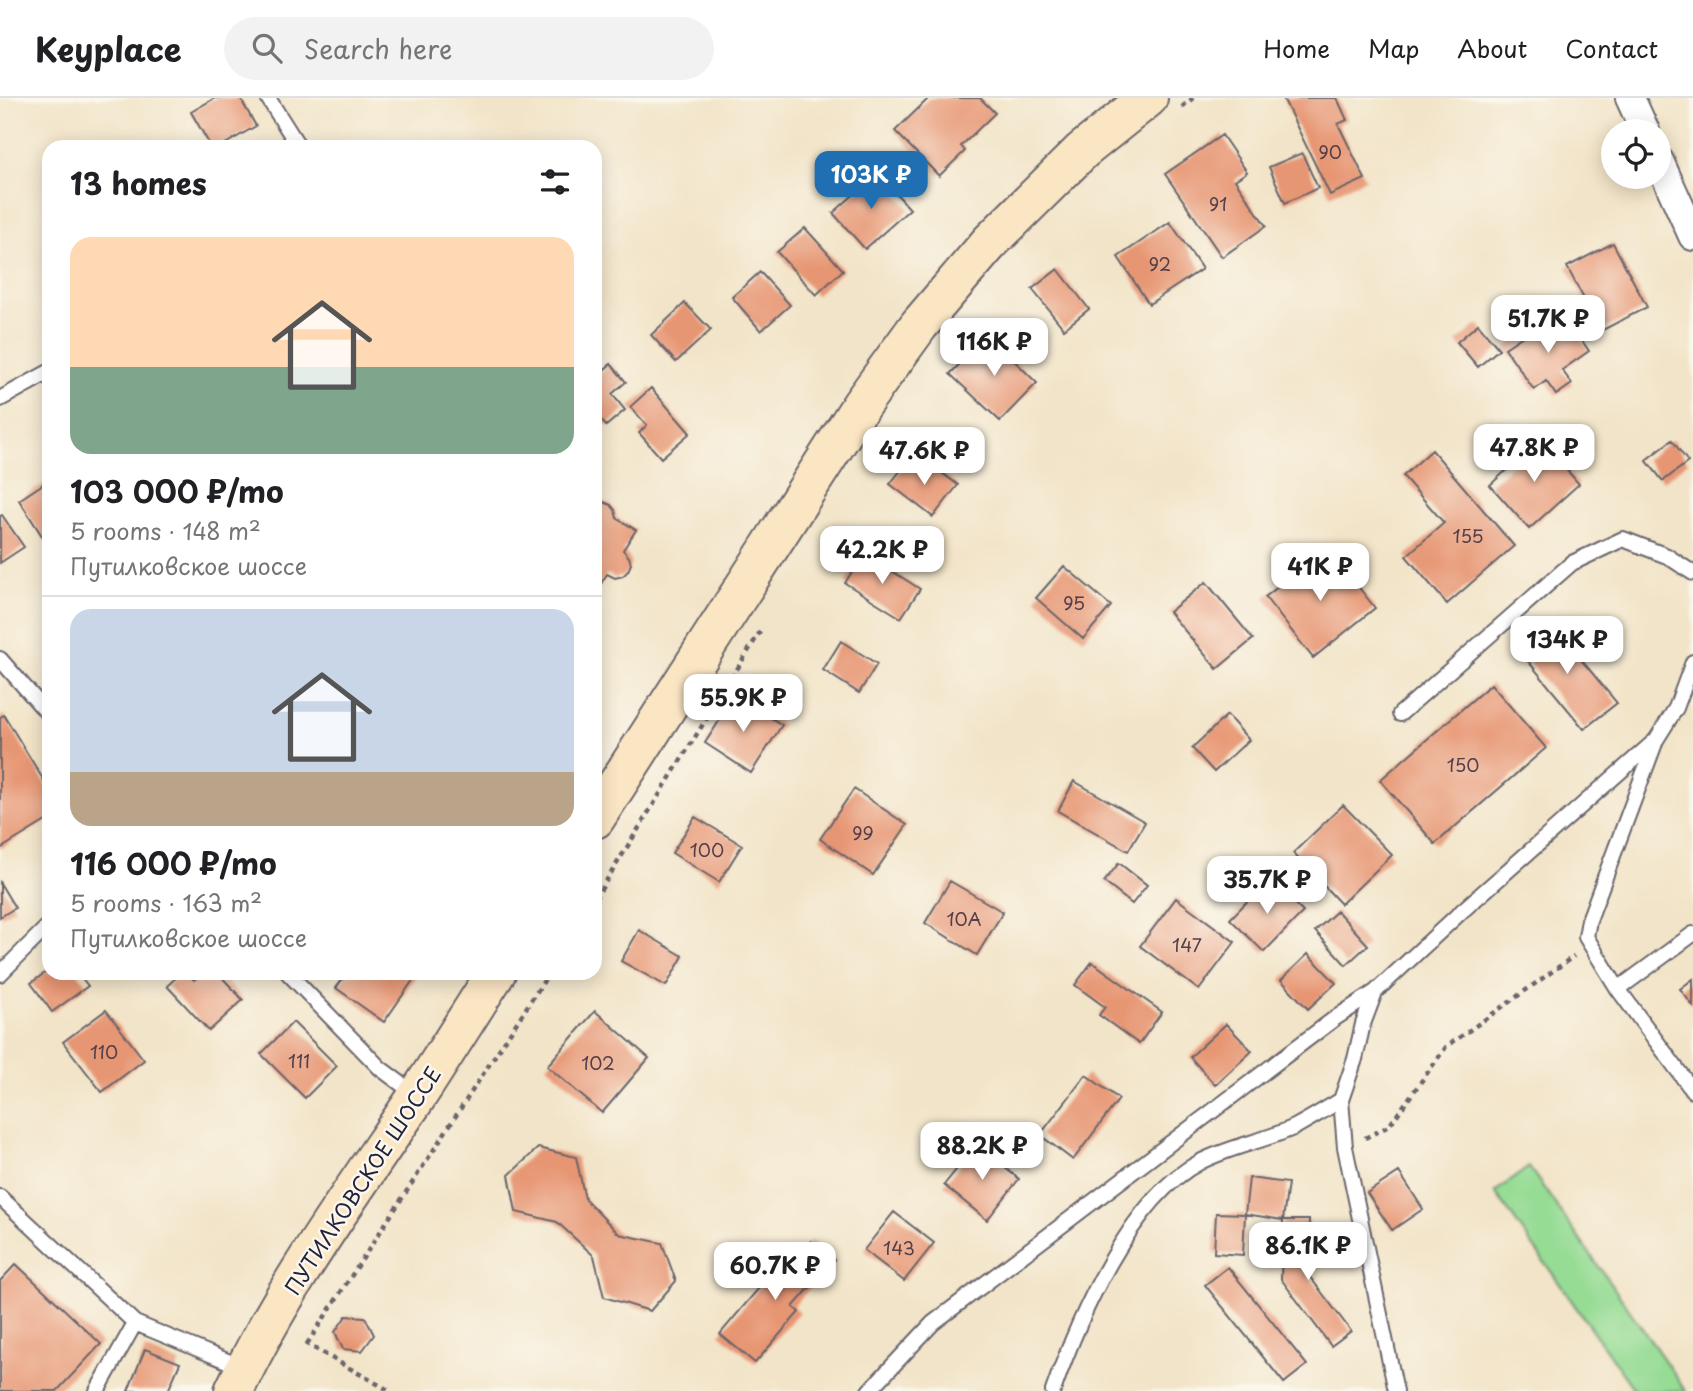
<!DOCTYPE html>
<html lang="en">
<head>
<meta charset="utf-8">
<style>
  body { margin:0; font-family:"Playpen Sans",sans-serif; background:#f2f2f2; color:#202124; height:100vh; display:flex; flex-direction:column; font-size:26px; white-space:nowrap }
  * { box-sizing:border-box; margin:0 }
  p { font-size:23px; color:#757577 }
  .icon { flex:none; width:38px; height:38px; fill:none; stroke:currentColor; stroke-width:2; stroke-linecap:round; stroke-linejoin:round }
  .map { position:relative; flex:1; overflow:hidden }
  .panel { position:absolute; left:42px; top:42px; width:560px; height:840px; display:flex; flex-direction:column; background:#fff; border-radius:21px; box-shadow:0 4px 18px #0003 }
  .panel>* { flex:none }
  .fabs { position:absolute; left:1601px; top:21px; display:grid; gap:14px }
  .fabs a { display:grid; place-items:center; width:70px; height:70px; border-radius:50%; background:#fff; box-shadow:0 4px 18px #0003; font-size:35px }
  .price { position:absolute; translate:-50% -60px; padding:0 16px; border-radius:14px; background:#fff; color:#222; font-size:23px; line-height:46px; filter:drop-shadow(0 2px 4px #0008) }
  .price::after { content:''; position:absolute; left:50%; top:42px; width:21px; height:16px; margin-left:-10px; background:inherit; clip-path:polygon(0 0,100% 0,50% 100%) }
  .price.selected { background:#1f6fb2; color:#fff }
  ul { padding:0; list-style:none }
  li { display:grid; align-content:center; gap:14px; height:371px; padding:0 28px }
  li+li { border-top:2px solid #e0e0e0 }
  li span { display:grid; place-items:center; height:217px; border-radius:21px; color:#555 }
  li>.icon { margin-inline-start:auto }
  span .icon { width:126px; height:126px; fill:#fffc; stroke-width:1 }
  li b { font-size:30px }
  h2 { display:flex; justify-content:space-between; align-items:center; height:84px; padding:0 28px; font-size:30px }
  header { display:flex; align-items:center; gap:42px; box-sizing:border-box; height:98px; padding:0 35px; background:#fff; border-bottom:2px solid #e0e0e0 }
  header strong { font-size:33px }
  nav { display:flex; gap:38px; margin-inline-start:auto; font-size:24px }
  .search { width:490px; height:63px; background:#f2f2f2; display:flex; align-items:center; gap:18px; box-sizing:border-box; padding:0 24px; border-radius:38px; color:#757577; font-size:26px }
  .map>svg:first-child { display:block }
  .green { fill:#96dc94; stroke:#5c7f68; stroke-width:2 }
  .building { fill:#e79673 }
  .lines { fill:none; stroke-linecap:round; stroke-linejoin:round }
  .service-casing { stroke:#6b666c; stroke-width:18 }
  .minor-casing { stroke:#6b666c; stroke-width:32 }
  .secondary-casing { stroke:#6b666c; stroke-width:42 }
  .path { stroke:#6b666c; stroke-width:4.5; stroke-dasharray:5 5; stroke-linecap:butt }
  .service { stroke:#fff; stroke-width:14 }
  .minor { stroke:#fff; stroke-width:28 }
  .secondary { stroke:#fbe6c4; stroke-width:38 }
  .labels { text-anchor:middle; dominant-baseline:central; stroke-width:5; stroke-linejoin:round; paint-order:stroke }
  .number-label { font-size:18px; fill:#533f49 }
  .street-label { font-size:21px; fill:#22223b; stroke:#fbf7ec }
</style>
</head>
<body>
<header>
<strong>Keyplace</strong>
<div class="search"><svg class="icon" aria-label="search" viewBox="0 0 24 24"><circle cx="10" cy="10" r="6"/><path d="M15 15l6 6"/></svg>Search here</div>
<nav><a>Home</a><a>Map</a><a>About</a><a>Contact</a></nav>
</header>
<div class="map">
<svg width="1693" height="1293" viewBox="0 0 1693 1293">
  <rect width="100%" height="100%" fill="#fbf7ec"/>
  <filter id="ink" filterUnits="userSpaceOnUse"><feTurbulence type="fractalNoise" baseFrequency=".0143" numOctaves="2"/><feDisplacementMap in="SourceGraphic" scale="14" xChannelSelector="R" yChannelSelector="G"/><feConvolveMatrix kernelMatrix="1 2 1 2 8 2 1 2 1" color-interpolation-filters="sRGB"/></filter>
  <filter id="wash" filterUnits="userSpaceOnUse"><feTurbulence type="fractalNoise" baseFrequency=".00686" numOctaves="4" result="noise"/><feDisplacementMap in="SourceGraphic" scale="28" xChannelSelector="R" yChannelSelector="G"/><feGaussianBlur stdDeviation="1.57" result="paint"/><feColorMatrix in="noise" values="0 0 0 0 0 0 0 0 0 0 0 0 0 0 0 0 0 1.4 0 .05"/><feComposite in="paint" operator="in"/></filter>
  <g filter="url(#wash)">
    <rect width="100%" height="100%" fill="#f2e4c8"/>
    <path class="green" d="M 1529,1069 L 1686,1293 L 1635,1293 L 1495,1094 Z"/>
    <g id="blocks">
      <path class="building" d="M 215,0 L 240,0 L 256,28 L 220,49 L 211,49 L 191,14 Z
        M 929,0 L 980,0 L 995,15 L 961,48 L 965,53 L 939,78 L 895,33 Z
        M 1283,0 L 1337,0 L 1347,22 L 1338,26 L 1365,81 L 1330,97 Z
        M 1222,37 L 1247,74 L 1235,82 L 1266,128 L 1222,159 L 1165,76 Z
        M 1302,55 L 1318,90 L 1285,105 L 1269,69 Z
        M 878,75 L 910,111 L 865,151 L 833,115 Z
        M 1170,124 L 1202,171 L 1149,206 L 1118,159 Z
        M 805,130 L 843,172 L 816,197 L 777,154 Z
        M 1613,145 L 1647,209 L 1601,233 L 1567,169 Z
        M 1058,171 L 1089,211 L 1064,231 L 1032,191 Z
        M 760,174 L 790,207 L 761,233 L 732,199 Z
        M 685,205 L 711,232 L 676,264 L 651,237 Z
        M 1566,219 L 1589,253 L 1562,272 L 1572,286 L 1556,297 L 1546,283 L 1534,292 L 1505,250 L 1536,229 L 1542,236 Z
        M 1478,226 L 1499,251 L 1478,269 L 1457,244 Z
        M 988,237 L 1037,285 L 1000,323 L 950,276 Z
        M 611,266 L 626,284 L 612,296 L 625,312 L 606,328 L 595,315 L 595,279 Z
        M 651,290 L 690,335 L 661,360 L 639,335 L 647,327 L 630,309 Z
        M 1540,342 L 1579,386 L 1529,431 L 1490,387 Z
        M 1672,342 L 1688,364 L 1663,383 L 1646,362 Z
        M 1432,352 L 1514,448 L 1447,506 L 1406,458 L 1444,425 L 1403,378 Z
        M 908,363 L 928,377 L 934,369 L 958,387 L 933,419 L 890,386 Z
        M 49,382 L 49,442 L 46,444 L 19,402 Z
        M 604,404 L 611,407 L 615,412 L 617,420 L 636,432 L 623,452 L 629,459 L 631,466 L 628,473 L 623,478 L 615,480 L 607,476 L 595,495 L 595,406 Z
        M 2,417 L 24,449 L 0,465 L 0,418 Z
        M 1328,450 L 1375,510 L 1313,560 L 1265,499 Z
        M 864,455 L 920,491 L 901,520 L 845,485 Z
        M 1064,468 L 1111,508 L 1083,541 L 1036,500 Z
        M 1206,484 L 1253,541 L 1217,571 L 1169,514 Z
        M 1550,524 L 1617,605 L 1584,631 L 1518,551 Z
        M 841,543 L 877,566 L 859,595 L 823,572 Z
        M 1491,586 L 1546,650 L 1435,746 L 1380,682 Z
        M 736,597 L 782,627 L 751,675 L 705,645 Z
        M 4,617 L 49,691 L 49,721 L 0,751 L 0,619 Z
        M 1227,617 L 1249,642 L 1214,674 L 1192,650 Z
        M 1074,683 L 1145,724 L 1128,753 L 1058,713 Z
        M 854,691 L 907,727 L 873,777 L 820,741 Z
        M 1343,707 L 1392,757 L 1341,806 L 1293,755 Z
        M 695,719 L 742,747 L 719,784 L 672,755 Z
        M 1119,765 L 1147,787 L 1132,806 L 1104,784 Z
        M 1269,781 L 1303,814 L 1264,854 L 1230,821 Z
        M 950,783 L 1003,814 L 977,857 L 925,825 Z
        M 0,785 L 15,810 L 0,819 Z
        M 1176,800 L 1235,844 L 1199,892 L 1140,848 Z
        M 1337,813 L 1368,847 L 1346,867 L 1315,833 Z
        M 639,832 L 683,858 L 666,888 L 621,863 Z
        M 1308,856 L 1336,885 L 1308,911 L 1281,882 Z
        M 1092,864 L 1162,914 L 1139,946 L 1099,917 L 1105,909 L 1075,887 Z
        M 49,872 L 49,875 L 78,875 L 88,888 L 52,914 L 31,885 Z
        M 181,875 L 187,875 L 194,882 L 202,875 L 218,875 L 243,902 L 209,933 L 167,888 Z
        M 347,875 L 418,875 L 384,924 L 336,890 Z
        M 1693,881 L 1693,908 L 1680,891 Z
        M 106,912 L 144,962 L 102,994 L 63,944 Z
        M 595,913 L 649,960 L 602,1015 L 547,968 Z
        M 293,924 L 337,968 L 305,1000 L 261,956 Z
        M 1226,926 L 1252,953 L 1215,987 L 1190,959 Z
        M 1086,977 L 1119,1001 L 1073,1062 L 1040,1037 Z
        M 976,1047 L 1019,1081 L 987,1122 L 944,1087 Z
        M 538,1050 L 576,1059 L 585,1101 L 619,1136 L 662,1145 L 676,1183 L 650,1213 L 604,1199 L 594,1158 L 557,1124 L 516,1114 L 509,1077 Z
        M 1399,1074 L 1423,1111 L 1392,1132 L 1367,1095 Z
        M 1249,1080 L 1288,1085 L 1283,1122 L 1245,1116 Z
        M 894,1114 L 934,1145 L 904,1183 L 864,1152 Z
        M 1216,1115 L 1245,1116 L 1243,1157 L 1214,1155 Z
        M 1283,1122 L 1309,1122 L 1307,1175 L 1351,1233 L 1331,1248 L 1281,1181 Z
        M 811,1143 L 834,1162 L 793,1209 L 799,1214 L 755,1265 L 720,1236 L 764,1184 L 771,1190 L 774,1186 L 758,1173 L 771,1158 L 787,1171 Z
        M 16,1166 L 101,1246 L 57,1293 L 0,1293 L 0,1183 Z
        M 1228,1169 L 1307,1267 L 1284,1285 L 1205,1187 Z
        M 346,1218 L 365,1219 L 374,1237 L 362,1253 L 343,1251 L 335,1234 Z
        M 145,1251 L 180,1265 L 168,1293 L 128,1293 Z"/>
    </g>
  </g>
  <g filter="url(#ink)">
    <use href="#blocks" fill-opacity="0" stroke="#6b666c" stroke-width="2"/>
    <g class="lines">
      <g class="service-casing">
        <path id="service" d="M 268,0 L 299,49
          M 0,301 L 49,274
          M 0,561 L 49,617
          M 1400,616 L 1572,465 L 1623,441 L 1667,458 L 1693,475
          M 1655,645 L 1589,822 L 1586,839 L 1618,891 L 1693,993
          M 288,875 L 380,970 L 416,997
          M 0,876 L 49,827
          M 1618,891 L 1693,836
          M 0,1099 L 135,1225 L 244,1270
          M 97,1293 L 135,1225
          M 869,1293 L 933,1225 L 1334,921 L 1375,894
          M 1053,1293 C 1078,1222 1130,1100 1200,1064 C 1229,1049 1264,1043 1295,1029 C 1310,1021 1326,1011 1341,1002
          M 1396,1293 L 1345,1049 L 1341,1002 L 1355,961 L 1363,926 L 1375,894 L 1462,813 L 1656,642 L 1676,610 L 1693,564"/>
      </g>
      <g class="minor-casing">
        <path id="minor" d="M 1630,0 L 1645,33
          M 1659,63 L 1693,138"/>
      </g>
      <g class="secondary-casing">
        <path id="secondary" d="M 595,721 L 861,307 L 919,227 L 990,144 L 1082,53 L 1148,0
          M 234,1293 C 283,1189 352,1095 416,1000 C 443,959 469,917 496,875"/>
      </g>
      <path class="path" d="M 1182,9 L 1193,0
        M 595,801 L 760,534
        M 1365,1040 L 1389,1028 L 1446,949 L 1574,858
        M 305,1245 L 390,1293
        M 307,1246 L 549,875"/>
      <use href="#service" class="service"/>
      <use href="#minor" class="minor"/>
      <use href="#secondary" class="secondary"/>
    </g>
  </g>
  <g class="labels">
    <g class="number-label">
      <text x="1330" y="53">90</text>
      <text x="1218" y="105">91</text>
      <text x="1160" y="165">92</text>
      <text x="1468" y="437">155</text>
      <text x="1074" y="504">95</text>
      <text x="1463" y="666">150</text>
      <text x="863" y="734">99</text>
      <text x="707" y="751">100</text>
      <text x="964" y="820">10А</text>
      <text x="1187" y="846">147</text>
      <text x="104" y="953">110</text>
      <text x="299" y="962">111</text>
      <text x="598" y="964">102</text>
      <text x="899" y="1149">143</text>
    </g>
    <g class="street-label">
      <text transform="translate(362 1082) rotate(-57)">ПУТИЛКОВСКОЕ ШОССЕ</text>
    </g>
  </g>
</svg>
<div class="fabs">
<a><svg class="icon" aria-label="locate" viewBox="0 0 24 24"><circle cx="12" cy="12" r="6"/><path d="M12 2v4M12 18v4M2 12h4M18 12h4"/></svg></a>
</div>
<b class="price selected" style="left:871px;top:113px">103K ₽</b>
<b class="price" style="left:1548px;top:257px">51.7K ₽</b>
<b class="price" style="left:994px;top:280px">116K ₽</b>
<b class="price" style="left:1534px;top:386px">47.8K ₽</b>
<b class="price" style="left:924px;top:389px">47.6K ₽</b>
<b class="price" style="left:882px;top:488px">42.2K ₽</b>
<b class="price" style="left:1320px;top:505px">41K ₽</b>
<b class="price" style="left:1567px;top:578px">134K ₽</b>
<b class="price" style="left:743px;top:636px">55.9K ₽</b>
<b class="price" style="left:1267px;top:818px">35.7K ₽</b>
<b class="price" style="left:982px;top:1084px">88.2K ₽</b>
<b class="price" style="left:1308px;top:1184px">86.1K ₽</b>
<b class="price" style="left:775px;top:1204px">60.7K ₽</b>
<section class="panel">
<h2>13 homes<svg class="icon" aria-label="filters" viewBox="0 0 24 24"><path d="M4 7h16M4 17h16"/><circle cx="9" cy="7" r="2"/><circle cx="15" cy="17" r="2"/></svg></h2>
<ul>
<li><span style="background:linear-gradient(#ffd9b3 60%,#7fa58c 0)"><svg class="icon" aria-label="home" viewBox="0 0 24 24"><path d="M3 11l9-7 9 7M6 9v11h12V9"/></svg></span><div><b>103 000 ₽/mo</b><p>5 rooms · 148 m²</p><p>Путилковское шоссе</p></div></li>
<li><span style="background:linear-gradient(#c9d6e8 75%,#b9a48a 0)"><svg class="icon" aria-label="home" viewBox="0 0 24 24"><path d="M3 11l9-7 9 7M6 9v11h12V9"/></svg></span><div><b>116 000 ₽/mo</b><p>5 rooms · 163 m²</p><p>Путилковское шоссе</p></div></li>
</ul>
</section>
</div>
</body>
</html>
